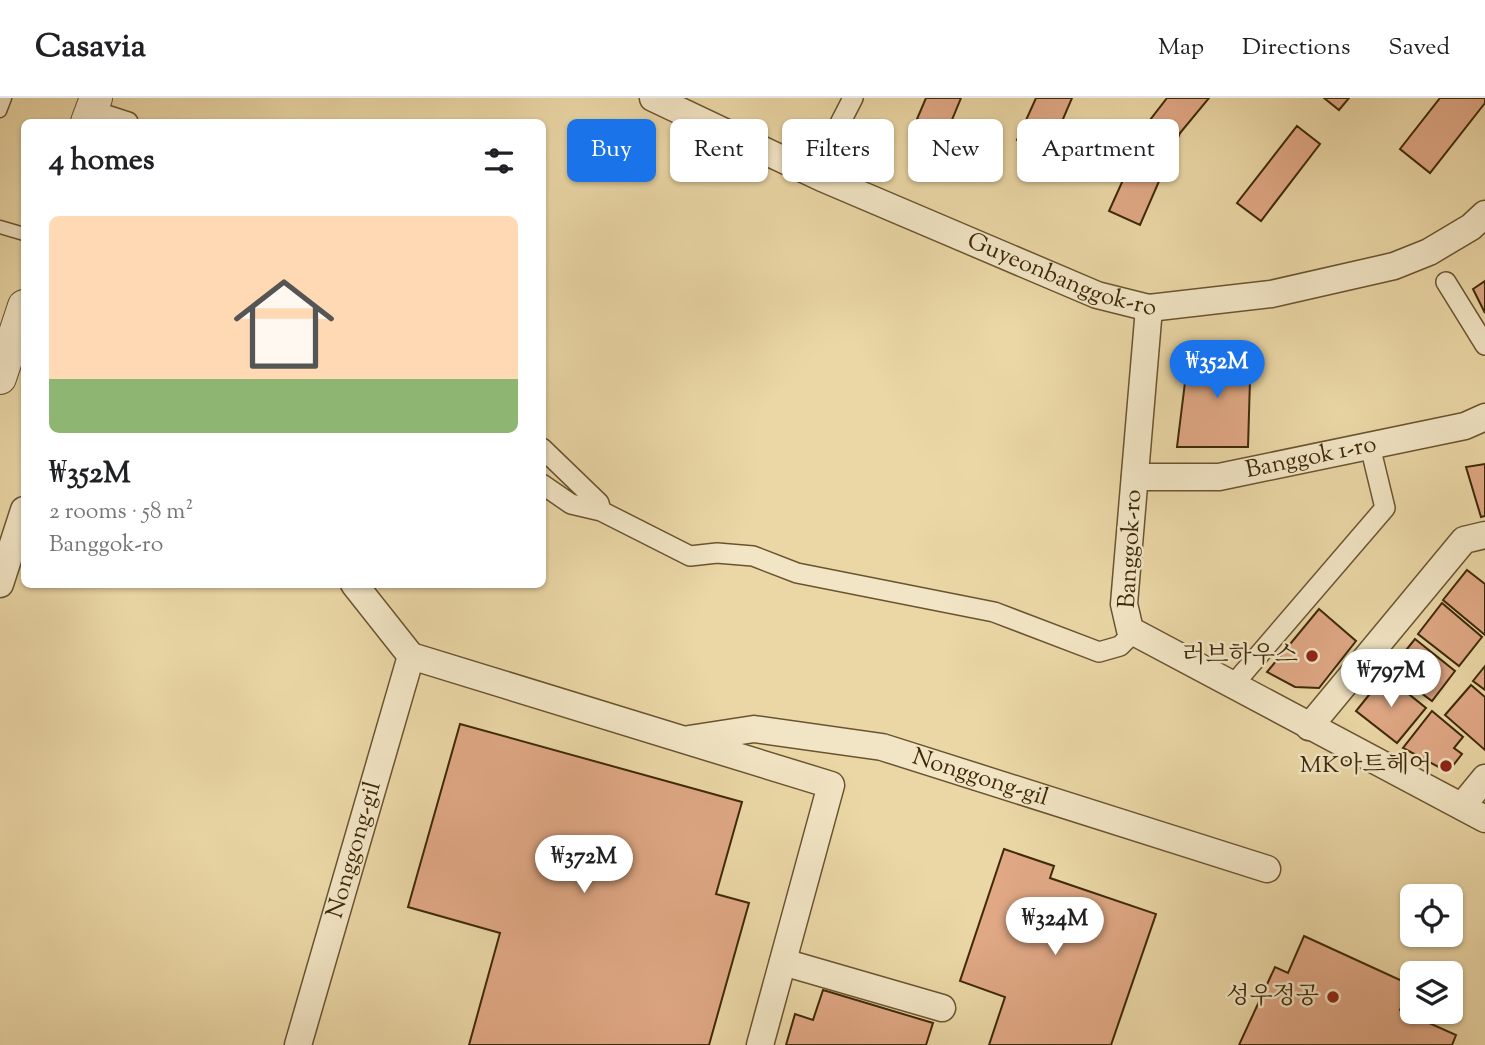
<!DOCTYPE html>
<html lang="en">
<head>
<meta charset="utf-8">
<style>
  body { margin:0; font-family:"Sorts Mill Goudy","Noto Serif KR",serif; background:#f2f2f2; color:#202124; height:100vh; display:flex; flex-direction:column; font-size:26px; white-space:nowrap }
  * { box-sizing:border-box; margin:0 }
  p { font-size:23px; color:#757577 }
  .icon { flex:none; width:38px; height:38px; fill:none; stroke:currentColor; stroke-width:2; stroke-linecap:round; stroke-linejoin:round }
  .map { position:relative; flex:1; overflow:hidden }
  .panel { position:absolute; left:21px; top:21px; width:525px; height:469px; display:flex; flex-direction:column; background:#fff; border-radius:10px; box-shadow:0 2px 5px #0004 }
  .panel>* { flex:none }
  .top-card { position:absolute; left:567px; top:21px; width:665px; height:63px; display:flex; gap:14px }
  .controls { position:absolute; left:1400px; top:786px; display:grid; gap:14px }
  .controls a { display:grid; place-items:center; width:63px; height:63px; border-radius:10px; background:#fff; box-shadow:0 2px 5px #0004; font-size:35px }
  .price { position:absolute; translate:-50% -60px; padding:0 16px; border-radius:24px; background:#fff; color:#222; font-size:23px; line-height:46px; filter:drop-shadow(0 2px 4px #0008) }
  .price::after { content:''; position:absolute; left:50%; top:42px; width:21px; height:16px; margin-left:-10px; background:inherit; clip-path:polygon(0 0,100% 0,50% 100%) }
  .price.current { background:#1a73e8; color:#fff }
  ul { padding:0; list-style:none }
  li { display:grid; align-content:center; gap:14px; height:371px; padding:0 28px }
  li span { display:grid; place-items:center; height:217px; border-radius:10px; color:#555 }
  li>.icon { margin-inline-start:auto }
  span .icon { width:126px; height:126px; fill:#fffc; stroke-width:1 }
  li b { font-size:30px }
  h2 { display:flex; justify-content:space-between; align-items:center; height:84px; padding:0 28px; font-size:30px }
  .chip { padding:0 24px; border-radius:10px; background:#fff; box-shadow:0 2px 5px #0004; font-size:24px; line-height:63px }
  .chip.current { background:#1a73e8; color:#fff }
  header { display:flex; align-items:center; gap:42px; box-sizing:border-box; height:98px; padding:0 35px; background:#fff; border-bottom:2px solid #e0e0e0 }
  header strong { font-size:33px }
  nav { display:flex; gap:38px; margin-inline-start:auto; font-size:24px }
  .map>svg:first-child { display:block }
  .building { fill:#e0a885; stroke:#3e2909; stroke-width:2 }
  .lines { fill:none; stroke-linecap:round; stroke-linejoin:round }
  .service-casing { stroke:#695430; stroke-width:15 }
  .pedestrian-casing { stroke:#695430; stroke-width:22 }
  .minor-casing { stroke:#695430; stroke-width:29 }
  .tertiary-casing { stroke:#695430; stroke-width:34 }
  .service { stroke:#f2e5c5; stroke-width:12 }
  .pedestrian { stroke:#f2e5c5; stroke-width:19 }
  .minor { stroke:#f2e5c5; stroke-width:26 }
  .tertiary { stroke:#f2e5c5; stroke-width:32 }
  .poi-dot { fill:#8f2418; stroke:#f2e5c5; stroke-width:2.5 }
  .labels { text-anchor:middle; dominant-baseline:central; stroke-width:5; stroke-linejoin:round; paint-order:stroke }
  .street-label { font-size:24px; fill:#3e2909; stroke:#f2e5c5 }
  .poi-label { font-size:24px; fill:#3e2909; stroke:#f2e5c5; text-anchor:end }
</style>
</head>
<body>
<header>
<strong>Casavia</strong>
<nav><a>Map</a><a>Directions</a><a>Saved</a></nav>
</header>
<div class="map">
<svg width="1485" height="947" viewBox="0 0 1485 947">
  <rect width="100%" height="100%" fill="#ebd7a6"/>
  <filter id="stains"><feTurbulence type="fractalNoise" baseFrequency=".00286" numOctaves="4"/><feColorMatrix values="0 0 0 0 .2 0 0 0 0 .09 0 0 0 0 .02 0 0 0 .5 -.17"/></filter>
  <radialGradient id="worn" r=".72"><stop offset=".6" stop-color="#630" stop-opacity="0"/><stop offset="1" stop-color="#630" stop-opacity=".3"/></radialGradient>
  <path class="building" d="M 926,0 L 961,0 L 947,34 L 917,21 Z
    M 1036,0 L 1072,0 L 1048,56 L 1017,42 Z
    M 1167,0 L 1209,0 L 1180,35 L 1140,127 L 1109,113 L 1150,22 Z
    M 1324,0 L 1349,0 L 1339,12 Z
    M 1440,0 L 1485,0 L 1485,5 L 1430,75 L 1400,51 Z
    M 1297,28 L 1320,46 L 1261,123 L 1237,105 Z
    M 1485,183 L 1485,215 L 1473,191 Z
    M 1251,248 L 1248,349 L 1177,349 L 1188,260 Z
    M 1485,366 L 1485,418 L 1481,419 L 1466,369 Z
    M 1467,472 L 1485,486 L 1485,537 L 1443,502 Z
    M 1442,505 L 1482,539 L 1459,568 L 1418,536 Z
    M 1319,511 L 1356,543 L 1319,590 L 1295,589 L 1267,574 Z
    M 1415,541 L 1455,573 L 1432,603 L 1390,572 Z
    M 1485,568 L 1485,592 L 1473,583 Z
    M 1385,577 L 1426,610 L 1397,645 L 1356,613 Z
    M 1471,587 L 1485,599 L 1485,652 L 1445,617 Z
    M 1432,613 L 1463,639 L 1454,650 L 1462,656 L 1448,674 L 1403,650 Z
    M 460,626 L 742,704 L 716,796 L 749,805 L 709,947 L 469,947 L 500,835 L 408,809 Z
    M 1004,751 L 1054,768 L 1050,780 L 1156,816 L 1111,947 L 989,947 L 1005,899 L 960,883 Z
    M 1304,838 L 1411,887 L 1400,912 L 1456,937 L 1452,947 L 1239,947 L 1275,869 L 1288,875 Z
    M 823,892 L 933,925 L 926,947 L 786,947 L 795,916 L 813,922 Z"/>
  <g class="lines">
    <g class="service-casing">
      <path id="service" d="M 0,13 L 5,0
        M 0,129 L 24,136"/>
    </g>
    <g class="pedestrian-casing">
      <path id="pedestrian" d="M 91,12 L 128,24
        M 814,76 L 853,0
        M 1446,184 L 1485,247
        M 542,350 L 599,405 L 601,413
        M 542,386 L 571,406 L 601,413 L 690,458 L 717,455 L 753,458 L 797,475 L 994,514 L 1099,554 L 1120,548 L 1134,534
        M 1233,587 L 1385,410 L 1370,348"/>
    </g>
    <g class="minor-casing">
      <g id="minor">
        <path id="s1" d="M 653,0 L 822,80 L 1097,197 L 1149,210 L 1271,196 L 1394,168 L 1429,154 L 1471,129 L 1485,116"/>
        <path d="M 1149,210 L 1124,506 L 1130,532 L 1485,721"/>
        <path id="s2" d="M 1135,379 L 1219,379 L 1465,328 L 1485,319"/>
        <path d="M 0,486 L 24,412"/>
        <path d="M 354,486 L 411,558 L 831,687 L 760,947"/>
        <path d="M 1309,629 L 1464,442 L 1485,437"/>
        <path id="s3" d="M 689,641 L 754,631 L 882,649 L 1267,771"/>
        <path d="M 1462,708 L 1485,680"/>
        <path d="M 783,864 L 942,910"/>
        <path id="s4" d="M 298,947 L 411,558"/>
      </g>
    </g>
    <g class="tertiary-casing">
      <path id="tertiary" d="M 87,24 L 96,0
        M 0,280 L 24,208"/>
    </g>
    <use href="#service" class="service"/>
    <use href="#pedestrian" class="pedestrian"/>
    <use href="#minor" class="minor"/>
    <use href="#tertiary" class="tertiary"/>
  </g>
  <g class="poi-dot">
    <circle cx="1312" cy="558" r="7"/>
    <circle cx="1446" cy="668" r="7"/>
    <circle cx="1333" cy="899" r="7"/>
  </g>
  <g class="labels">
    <g class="street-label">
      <text stroke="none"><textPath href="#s1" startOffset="446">Guyeonbanggok-ro</textPath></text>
      <text stroke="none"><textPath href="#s2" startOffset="178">Banggok 1-ro</textPath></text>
      <text transform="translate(1131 451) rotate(-87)">Banggok-ro</text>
      <text stroke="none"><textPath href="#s3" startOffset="298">Nonggong-gil</textPath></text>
      <text stroke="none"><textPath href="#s4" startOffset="203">Nonggong-gil</textPath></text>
    </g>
    <g class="poi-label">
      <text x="1298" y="558">러브하우스</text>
      <text x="1432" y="668">MK아트헤어</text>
      <text x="1319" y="899">성우정공</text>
    </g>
  </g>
  <rect width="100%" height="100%" filter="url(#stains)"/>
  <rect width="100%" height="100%" fill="url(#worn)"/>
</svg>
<div class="controls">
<a><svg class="icon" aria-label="locate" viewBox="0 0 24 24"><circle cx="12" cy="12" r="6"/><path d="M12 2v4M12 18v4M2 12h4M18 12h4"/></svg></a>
<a><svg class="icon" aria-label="layers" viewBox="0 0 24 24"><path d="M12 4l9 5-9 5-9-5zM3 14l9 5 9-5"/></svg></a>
</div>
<b class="price current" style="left:1217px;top:302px">₩352M</b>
<b class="price" style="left:1391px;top:611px">₩797M</b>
<b class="price" style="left:584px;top:797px">₩372M</b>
<b class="price" style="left:1055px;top:859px">₩324M</b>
<div class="top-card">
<a class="chip current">Buy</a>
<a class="chip">Rent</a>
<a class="chip">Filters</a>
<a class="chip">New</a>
<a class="chip">Apartment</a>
</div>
<section class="panel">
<h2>4 homes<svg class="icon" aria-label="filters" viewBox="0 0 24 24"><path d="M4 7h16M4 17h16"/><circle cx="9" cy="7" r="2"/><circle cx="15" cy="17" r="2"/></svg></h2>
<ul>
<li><span style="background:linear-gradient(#ffd9b3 75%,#8fb573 0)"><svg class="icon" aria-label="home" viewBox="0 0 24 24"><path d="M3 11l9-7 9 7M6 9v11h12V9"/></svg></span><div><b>₩352M</b><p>2 rooms · 58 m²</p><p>Banggok-ro</p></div></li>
</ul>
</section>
</div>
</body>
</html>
